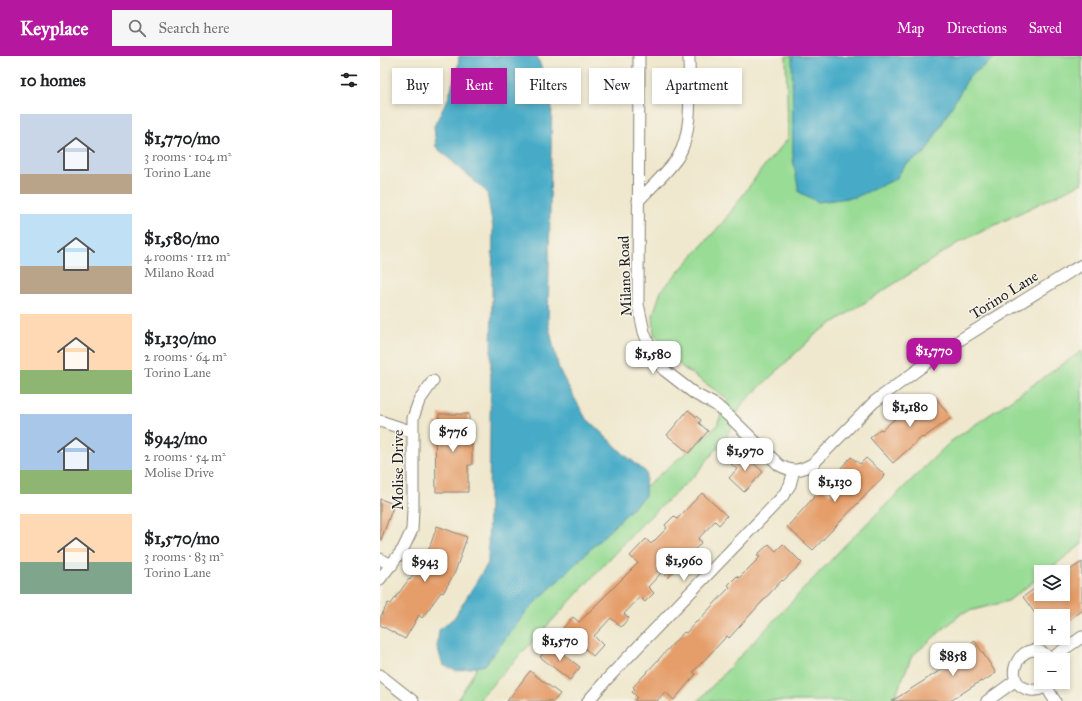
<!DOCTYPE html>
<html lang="en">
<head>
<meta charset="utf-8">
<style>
  body { margin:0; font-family:"IM FELL Great Primer",serif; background:#f6f6f6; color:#202124; height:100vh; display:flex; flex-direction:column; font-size:15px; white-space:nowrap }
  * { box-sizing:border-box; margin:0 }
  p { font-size:13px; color:#757577 }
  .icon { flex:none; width:22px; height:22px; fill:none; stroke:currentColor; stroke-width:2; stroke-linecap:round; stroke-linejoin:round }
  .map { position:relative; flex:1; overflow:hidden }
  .details { display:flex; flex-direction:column; background:#fff; width:380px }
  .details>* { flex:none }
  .guide { position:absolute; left:12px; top:12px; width:380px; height:36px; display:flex; gap:8px }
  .fabs { position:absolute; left:654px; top:509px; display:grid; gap:8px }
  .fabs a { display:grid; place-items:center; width:36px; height:36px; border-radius:0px; background:#fff; box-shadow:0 2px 6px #0003; font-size:20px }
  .price { position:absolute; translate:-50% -34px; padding:0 9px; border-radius:8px; background:#fff; color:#222; font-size:13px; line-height:26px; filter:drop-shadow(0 1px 2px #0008) }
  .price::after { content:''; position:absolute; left:50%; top:24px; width:12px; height:9px; margin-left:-6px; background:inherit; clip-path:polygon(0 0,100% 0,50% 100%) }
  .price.active { background:#b5179e; color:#fff }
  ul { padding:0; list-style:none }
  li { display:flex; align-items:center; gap:12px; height:100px; padding:0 20px }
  li span { display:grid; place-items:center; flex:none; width:112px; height:80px; border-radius:0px; color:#555 }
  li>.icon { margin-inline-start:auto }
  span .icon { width:48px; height:48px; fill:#fffc; stroke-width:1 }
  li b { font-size:17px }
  h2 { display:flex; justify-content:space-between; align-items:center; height:48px; padding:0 20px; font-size:17px }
  .chip { padding:0 14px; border-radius:0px; background:#fff; box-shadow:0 2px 6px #0003; font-size:14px; line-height:36px }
  .chip.active { background:#b5179e; color:#fff }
  header { display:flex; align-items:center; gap:24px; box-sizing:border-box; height:56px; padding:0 20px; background:#b5179e; color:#fff }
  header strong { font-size:19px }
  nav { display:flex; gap:22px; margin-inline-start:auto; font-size:14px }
  .search { width:280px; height:36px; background:#f6f6f6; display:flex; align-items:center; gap:10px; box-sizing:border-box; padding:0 14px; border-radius:0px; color:#757577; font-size:15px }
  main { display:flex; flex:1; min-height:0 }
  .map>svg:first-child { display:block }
  .green { fill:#98dc95; stroke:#5a7c58 }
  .water { fill:#47abc7; stroke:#326472 }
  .building { fill:#e59e6b }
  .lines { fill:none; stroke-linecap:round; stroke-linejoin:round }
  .minor-casing { stroke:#868275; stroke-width:13 }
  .minor { stroke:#fff; stroke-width:11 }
  .labels { text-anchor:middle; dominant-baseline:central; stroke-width:3; stroke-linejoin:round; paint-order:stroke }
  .street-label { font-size:15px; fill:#1c1c1c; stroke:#f7f3e8 }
</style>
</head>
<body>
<header>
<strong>Keyplace</strong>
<div class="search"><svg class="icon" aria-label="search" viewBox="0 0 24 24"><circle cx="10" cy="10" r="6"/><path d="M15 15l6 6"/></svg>Search here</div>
<nav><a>Map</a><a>Directions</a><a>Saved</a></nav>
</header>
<main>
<section class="details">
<h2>10 homes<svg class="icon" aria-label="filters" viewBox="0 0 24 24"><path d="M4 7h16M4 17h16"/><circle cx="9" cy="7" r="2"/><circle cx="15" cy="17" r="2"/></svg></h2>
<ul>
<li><span style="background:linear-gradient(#c9d6e8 75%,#b9a48a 0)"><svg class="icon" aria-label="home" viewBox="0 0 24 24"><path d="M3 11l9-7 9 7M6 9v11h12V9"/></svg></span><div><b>$1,770/mo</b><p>3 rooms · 104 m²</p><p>Torino Lane</p></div></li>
<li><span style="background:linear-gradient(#bfe0f5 65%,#b9a48a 0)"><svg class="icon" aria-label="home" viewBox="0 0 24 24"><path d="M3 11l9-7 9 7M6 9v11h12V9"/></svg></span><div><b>$1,580/mo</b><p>4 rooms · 112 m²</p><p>Milano Road</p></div></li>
<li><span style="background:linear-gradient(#ffd9b3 70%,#8fb573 0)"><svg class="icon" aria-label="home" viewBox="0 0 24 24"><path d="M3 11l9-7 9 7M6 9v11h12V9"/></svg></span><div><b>$1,130/mo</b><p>2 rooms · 64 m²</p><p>Torino Lane</p></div></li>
<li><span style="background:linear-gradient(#a9c7e8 70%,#8fb573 0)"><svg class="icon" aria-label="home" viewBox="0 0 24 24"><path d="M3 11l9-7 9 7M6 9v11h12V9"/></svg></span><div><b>$943/mo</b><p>2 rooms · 54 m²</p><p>Molise Drive</p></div></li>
<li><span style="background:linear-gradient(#ffd9b3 60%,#7fa58c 0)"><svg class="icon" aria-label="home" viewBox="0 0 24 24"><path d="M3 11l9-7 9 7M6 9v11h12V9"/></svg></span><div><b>$1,570/mo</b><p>3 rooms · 83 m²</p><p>Torino Lane</p></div></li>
</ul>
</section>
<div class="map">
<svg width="702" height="645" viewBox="0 0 702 645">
  <rect width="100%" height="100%" fill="#f7f3e8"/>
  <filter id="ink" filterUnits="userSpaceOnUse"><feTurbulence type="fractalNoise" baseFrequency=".025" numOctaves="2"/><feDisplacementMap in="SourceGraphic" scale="8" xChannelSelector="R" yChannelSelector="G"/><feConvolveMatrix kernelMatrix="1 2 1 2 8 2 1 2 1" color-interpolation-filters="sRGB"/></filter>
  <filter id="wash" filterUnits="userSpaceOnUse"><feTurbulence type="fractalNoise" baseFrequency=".012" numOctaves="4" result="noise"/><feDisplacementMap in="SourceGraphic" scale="16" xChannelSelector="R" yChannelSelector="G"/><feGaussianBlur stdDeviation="0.9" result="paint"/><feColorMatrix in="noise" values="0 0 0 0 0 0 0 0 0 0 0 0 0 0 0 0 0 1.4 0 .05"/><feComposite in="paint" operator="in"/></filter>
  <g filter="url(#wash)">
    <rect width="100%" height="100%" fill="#efe8ce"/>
    <path class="green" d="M 406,0 L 702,0 L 702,127 L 578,187 L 437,277 L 362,348 L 347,380 L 316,418 L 262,468 L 100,642 L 101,645 L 77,645 L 127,561 L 186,512 L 265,431 L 336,371 L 348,343 L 302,311 L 274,278 L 273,259 L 281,235 L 344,165 L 381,114 L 408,83 Z
      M 702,295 L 702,488 L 666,516 L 661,516 L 661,520 L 628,545 L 582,557 L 532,600 L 513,645 L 318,645 L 466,488 L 570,386 Z"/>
    <path class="water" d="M 79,0 L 157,0 L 172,41 L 168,267 L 179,314 L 205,361 L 245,399 L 266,416 L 265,440 L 148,554 L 105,609 L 77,615 L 63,609 L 57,591 L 59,574 L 74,562 L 108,507 L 113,172 L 107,136 L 56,91 L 54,70 L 68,43 L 78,10 Z
      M 412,0 L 617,0 L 589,21 L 545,97 L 525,109 L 516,123 L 476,141 L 438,146 L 419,136 L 413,104 Z"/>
    <g id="blocks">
      <path class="building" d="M 556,342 L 571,362 L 543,382 L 542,381 L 513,407 L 490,382 L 500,373 L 502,374 L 523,356 L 521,353 L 536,343 L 543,352 Z
        M 308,354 L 321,364 L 319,367 L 328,375 L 309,397 L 287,379 Z
        M 59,358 L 89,358 L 89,386 L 92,386 L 92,409 L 88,409 L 88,436 L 56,436 L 55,367 L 59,367 Z
        M 364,394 L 371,401 L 369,403 L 383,416 L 364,436 L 349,422 L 357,413 L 351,408 Z
        M 471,401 L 480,408 L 486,402 L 505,419 L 433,494 L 407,471 L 434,441 L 433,440 L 442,431 L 450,438 L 467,420 L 460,413 Z
        M 322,437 L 347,460 L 339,469 L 335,465 L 318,483 L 322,486 L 288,522 L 282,516 L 268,531 L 274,537 L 265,546 L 260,541 L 244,558 L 249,562 L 241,571 L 231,562 L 214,580 L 223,589 L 213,600 L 183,572 L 193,561 L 199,566 L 258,507 L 250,500 L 266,483 L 271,488 L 287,472 L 285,469 L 294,460 L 297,463 Z
        M 0,443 L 14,448 L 1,484 L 0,484 Z
        M 57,470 L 87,481 L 75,516 L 63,537 L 61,536 L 42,562 L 39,559 L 25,583 L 0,569 L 0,562 L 8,547 L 11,548 L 29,523 L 30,524 L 49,493 Z
        M 389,488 L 396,495 L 403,488 L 422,507 L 403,525 L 402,524 L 349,582 L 347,580 L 313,616 L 316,618 L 294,644 L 285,636 L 277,645 L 254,645 L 257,641 L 252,636 L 255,633 L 253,631 L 304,576 L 306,577 L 316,566 L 317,566 L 350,531 L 348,529 L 357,520 L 359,522 L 380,501 L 377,499 Z
        M 702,506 L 702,555 L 683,568 L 683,560 L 657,560 L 643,541 L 661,528 L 661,538 L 683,538 L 683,518 Z
        M 595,585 L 616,617 L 602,626 L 601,625 L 570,645 L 512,645 L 567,610 L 562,602 L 576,593 L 579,596 Z
        M 170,588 L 200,611 L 190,624 L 160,601 Z
        M 150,615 L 180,638 L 174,645 L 127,645 Z"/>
    </g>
  </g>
  <g filter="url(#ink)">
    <use href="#blocks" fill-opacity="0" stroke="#868275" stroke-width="1"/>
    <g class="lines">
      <g class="minor-casing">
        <path id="minor" d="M 259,0 L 258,248 L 264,276 L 272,297 L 284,314 L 315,338 L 336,349 L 350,361 L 399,409 C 413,417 420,415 434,407 L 494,346 L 570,290 L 693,214 L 702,209
          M 258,145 C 271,131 287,117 298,101 C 314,74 309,31 309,0
          M 0,365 L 33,376
          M 0,503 L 12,509
          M 0,523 L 23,493 L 32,474 L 33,453 L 33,362 L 39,345 L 53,325
          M 670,603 L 702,581
          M 0,619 L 33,645
          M 670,626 C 665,632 659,635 651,634 C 615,628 645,572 671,604
          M 666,630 L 675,645
          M 208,645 L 228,622 L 402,441 L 410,429 L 414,414
          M 607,645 L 636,624"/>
      </g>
      <use href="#minor" class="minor"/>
    </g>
  </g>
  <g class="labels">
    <g class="street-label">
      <text transform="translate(245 220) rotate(-92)">Milano Road</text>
      <text transform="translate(624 239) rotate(-32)">Torino Lane</text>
      <text transform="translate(18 414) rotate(-90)">Molise Drive</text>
    </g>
  </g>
</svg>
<div class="fabs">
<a><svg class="icon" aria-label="layers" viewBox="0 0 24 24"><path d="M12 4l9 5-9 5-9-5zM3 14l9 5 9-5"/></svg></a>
<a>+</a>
<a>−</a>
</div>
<b class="price active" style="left:554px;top:316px">$1,770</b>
<b class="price" style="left:273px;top:319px">$1,580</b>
<b class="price" style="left:530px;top:372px">$1,180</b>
<b class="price" style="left:73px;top:397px">$776</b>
<b class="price" style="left:365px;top:416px">$1,970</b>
<b class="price" style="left:455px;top:447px">$1,130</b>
<b class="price" style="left:304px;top:526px">$1,960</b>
<b class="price" style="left:45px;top:527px">$943</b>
<b class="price" style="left:180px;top:606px">$1,570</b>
<b class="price" style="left:573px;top:621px">$858</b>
<div class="guide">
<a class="chip">Buy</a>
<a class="chip active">Rent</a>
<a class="chip">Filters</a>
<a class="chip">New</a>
<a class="chip">Apartment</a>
</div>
</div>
</main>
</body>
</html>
